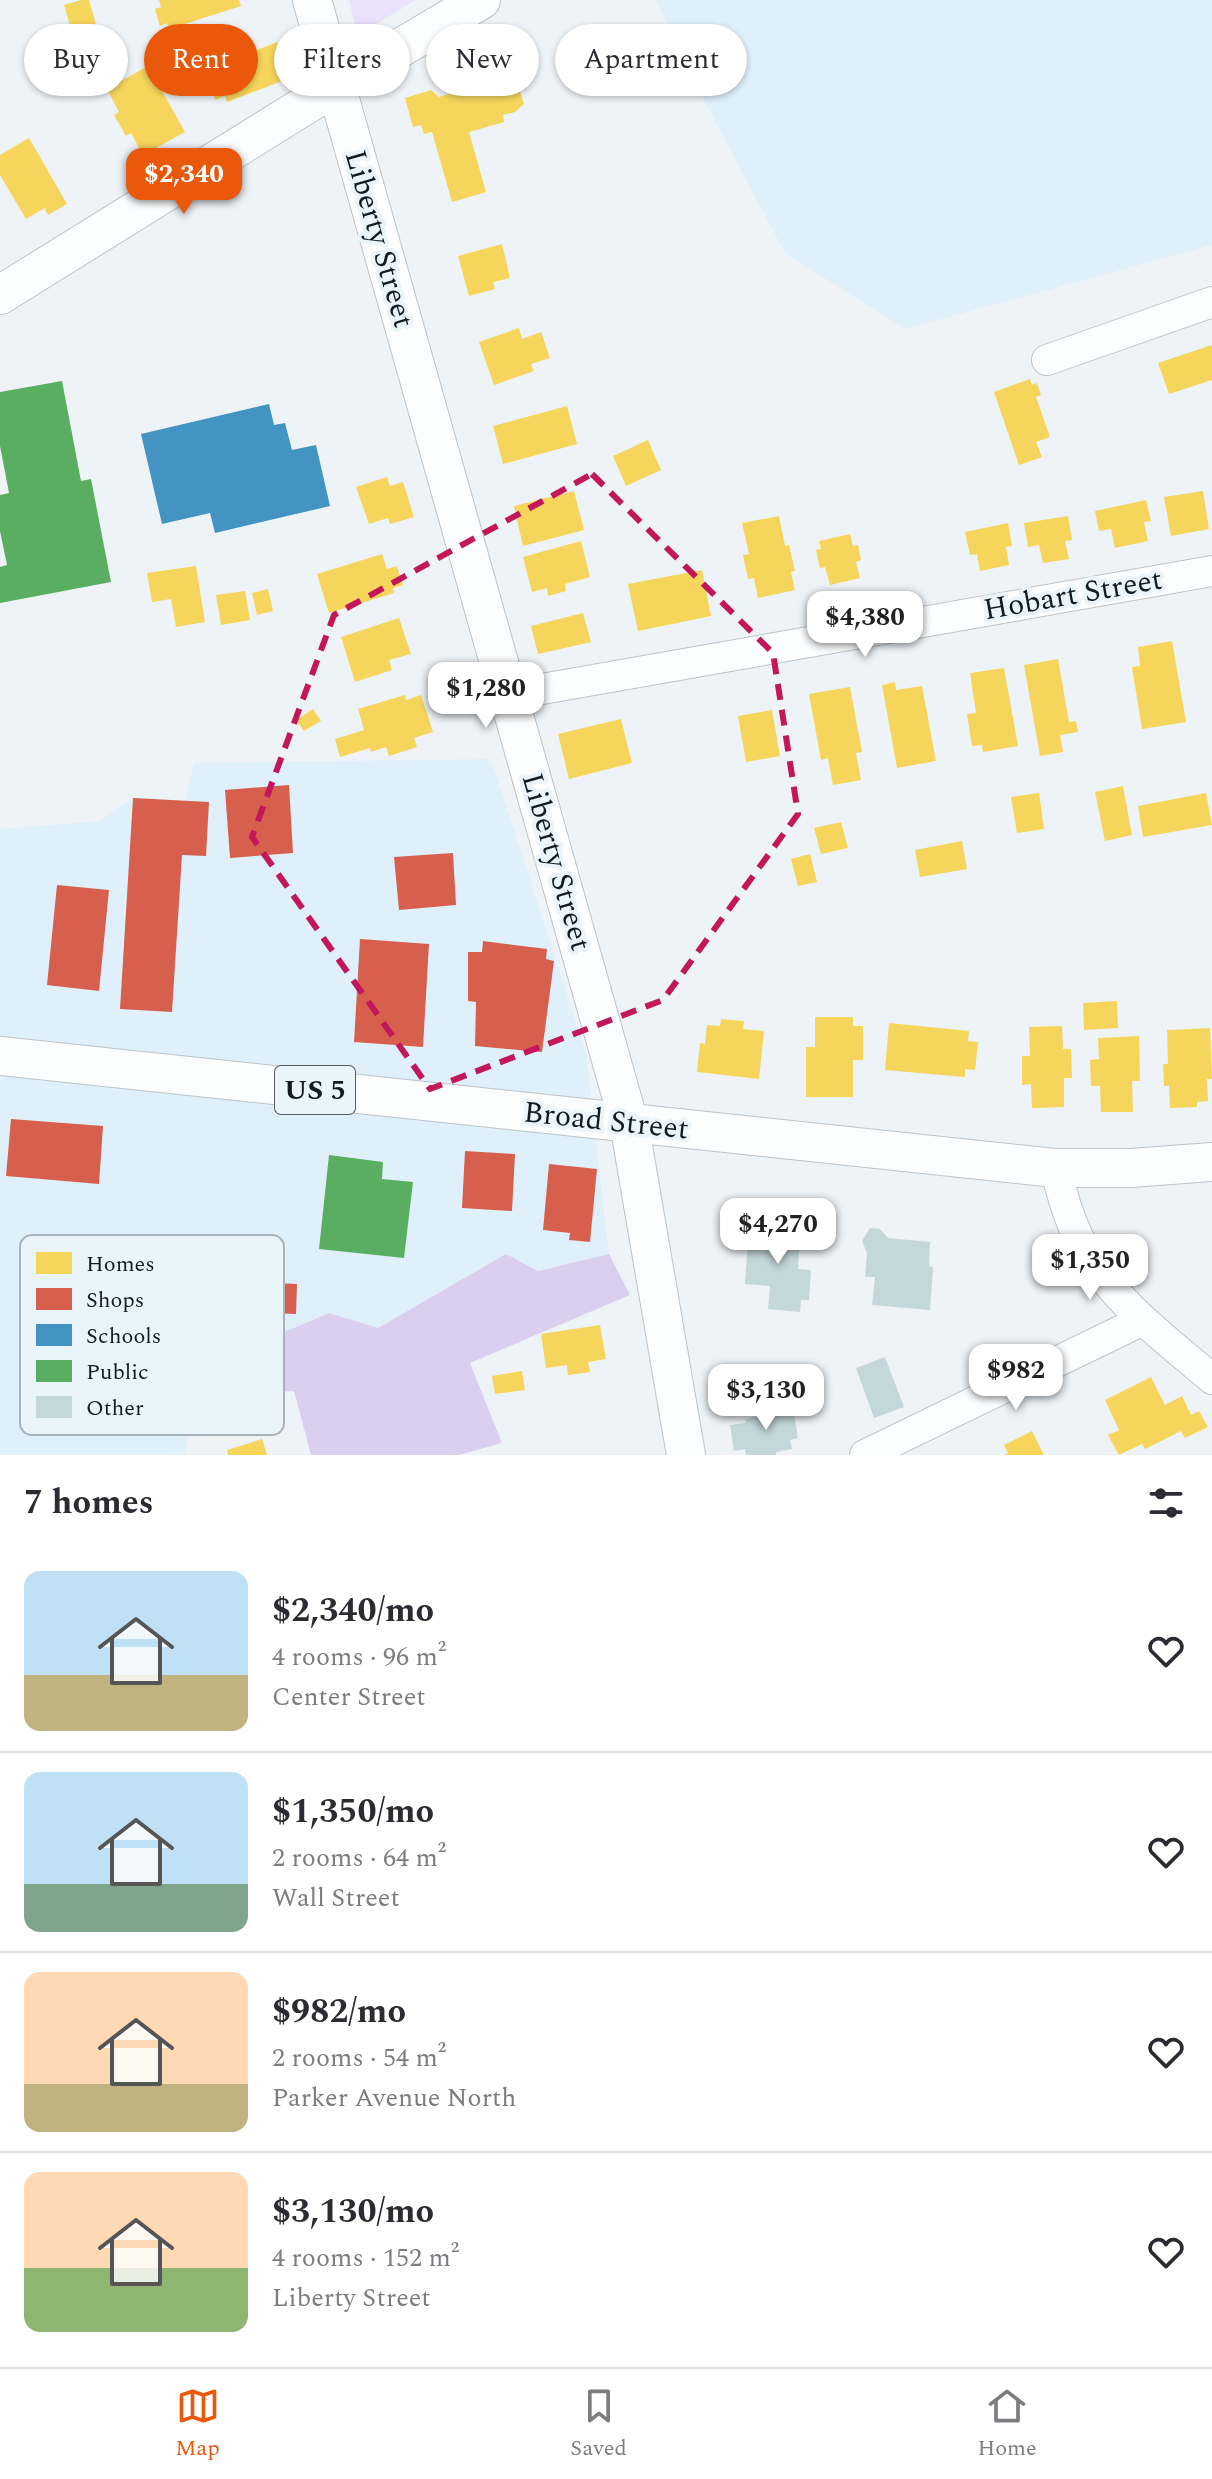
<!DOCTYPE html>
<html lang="en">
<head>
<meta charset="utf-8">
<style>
  body { margin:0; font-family:Spectral,serif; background:#f7f7f7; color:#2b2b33; height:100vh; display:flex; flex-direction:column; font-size:30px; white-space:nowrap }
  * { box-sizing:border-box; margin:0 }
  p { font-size:26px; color:#7c7c81 }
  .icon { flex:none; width:44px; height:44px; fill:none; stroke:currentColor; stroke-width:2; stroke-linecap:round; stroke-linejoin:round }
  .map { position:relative; height:1455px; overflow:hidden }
  .panel { display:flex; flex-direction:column; background:#fff; flex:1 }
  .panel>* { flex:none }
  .guide { position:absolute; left:24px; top:24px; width:800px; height:72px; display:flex; gap:16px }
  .price { position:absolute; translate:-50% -68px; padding:0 18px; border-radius:16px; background:#fff; color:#222; font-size:26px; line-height:52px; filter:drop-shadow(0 2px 4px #0008) }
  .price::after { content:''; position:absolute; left:50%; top:48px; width:24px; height:18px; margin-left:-12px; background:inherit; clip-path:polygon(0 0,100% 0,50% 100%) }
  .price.selected { background:#ea580c; color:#fff }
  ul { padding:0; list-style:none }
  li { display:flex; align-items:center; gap:24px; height:200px; padding:0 24px }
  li+li { border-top:2px solid #e1e1e2 }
  li span { display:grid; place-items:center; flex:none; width:224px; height:160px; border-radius:16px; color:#555 }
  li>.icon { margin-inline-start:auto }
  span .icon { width:96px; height:96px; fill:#fffc; stroke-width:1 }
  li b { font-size:34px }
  h2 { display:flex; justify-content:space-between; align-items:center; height:96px; padding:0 24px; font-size:34px }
  .tag { padding:0 28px; border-radius:36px; background:#fff; box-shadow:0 2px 6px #0004; font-size:28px; line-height:72px }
  .tag.selected { background:#ea580c; color:#fff }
  .tab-bar { display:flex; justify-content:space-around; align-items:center; height:112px; border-top:2px solid #e1e1e2; background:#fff; font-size:22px; color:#7c7c81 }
  .tab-bar a { display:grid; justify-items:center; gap:4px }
  .tab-bar .selected { color:#ea580c }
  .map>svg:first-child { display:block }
  .built { fill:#dff0fb }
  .green { fill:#eae1fa }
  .forest { fill:#dbcfef }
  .homes { fill:#f6d55c }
  .shops { fill:#d6604d }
  .schools { fill:#4393c3 }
  .public { fill:#5aae61 }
  .building { fill:#c4d7da }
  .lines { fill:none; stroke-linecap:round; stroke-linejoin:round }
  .minor-casing { stroke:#bcc3c8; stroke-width:32 }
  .major-casing { stroke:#bcc3c8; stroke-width:40 }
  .minor { stroke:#fcfdfe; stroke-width:30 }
  .major { stroke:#fcfdfe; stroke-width:38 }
  .marked { fill:none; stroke:#c2185b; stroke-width:6; stroke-dasharray:16 10; stroke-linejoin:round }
  .labels { text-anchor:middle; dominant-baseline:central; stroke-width:8; stroke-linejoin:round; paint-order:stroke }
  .shield { fill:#eaf4fb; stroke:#525c62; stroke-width:2 }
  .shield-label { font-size:28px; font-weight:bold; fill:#111b21 }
  .street-label { font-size:30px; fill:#111b21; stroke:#eaf4fb }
  .key { fill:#eaf4fb; stroke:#a9b3ba; stroke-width:2 }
  .key-label { font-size:22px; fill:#111b21 }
</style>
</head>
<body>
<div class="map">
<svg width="1212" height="1455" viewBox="0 0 1212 1455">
  <rect width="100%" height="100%" fill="#eef3f7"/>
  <path class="built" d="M 656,0 L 1212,0 L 1212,245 L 905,329 L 785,253 L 699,91 Z
    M 491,759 L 586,1053 L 609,1254 L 538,1271 L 506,1254 L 378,1328 L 328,1313 L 268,1339 L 270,1392 L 193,1397 L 185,1455 L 0,1455 L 0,829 L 100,821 L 133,798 L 185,801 L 194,763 Z"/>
  <path class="green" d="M 349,0 L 416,0 L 364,31 L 356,30 Z"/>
  <path class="forest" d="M 506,1254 L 538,1271 L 609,1254 L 630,1295 L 470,1363 L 502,1443 L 459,1455 L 311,1455 L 294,1391 L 270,1392 L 268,1339 L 329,1313 L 378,1328 Z"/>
  <path class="homes" d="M 81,0 L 89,0 L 99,35 L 75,42 L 64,5 Z
    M 159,0 L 239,0 L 241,6 L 169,29 L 167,23 L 160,26 L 155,9 L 161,7 Z
    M 188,34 L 196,60 L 171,68 L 162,41 Z
    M 253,40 L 257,50 L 277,42 L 290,78 L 227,102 L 225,96 L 215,100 L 206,75 L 216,71 L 210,55 Z
    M 148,66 L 185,132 L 143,155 L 131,133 L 126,136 L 114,115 L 119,112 L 107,89 Z
    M 513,70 L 524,104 L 515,112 L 503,115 L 504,122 L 469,132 L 486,192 L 452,202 L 432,132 L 424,134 L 421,125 L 413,127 L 405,98 L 431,90 L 439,97 L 486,82 L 494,84 L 502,73 Z
    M 29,138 L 67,204 L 48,215 L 45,208 L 26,219 L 0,175 L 0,155 Z
    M 502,244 L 510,278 L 493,282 L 495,289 L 469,296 L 458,256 Z
    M 519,328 L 522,339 L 541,332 L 550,358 L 531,364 L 534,371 L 494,385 L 479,342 Z
    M 1212,345 L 1212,380 L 1169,394 L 1158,363 Z
    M 1030,379 L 1032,385 L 1037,383 L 1041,395 L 1036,397 L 1050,437 L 1036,442 L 1042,457 L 1019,465 L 994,392 Z
    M 567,406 L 577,444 L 503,464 L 493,426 Z
    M 648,440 L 661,470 L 626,486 L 613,456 Z
    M 387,477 L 390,486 L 403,482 L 414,517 L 390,524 L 388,518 L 369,524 L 356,487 Z
    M 574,491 L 584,530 L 523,546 L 514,506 Z
    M 1203,491 L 1209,529 L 1171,536 L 1164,497 Z
    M 1146,500 L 1151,521 L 1144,522 L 1148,541 L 1115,548 L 1111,529 L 1099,531 L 1095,511 Z
    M 779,516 L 785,546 L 789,545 L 795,571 L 791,572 L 795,590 L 758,598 L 754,578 L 748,579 L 743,555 L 749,554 L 742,523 Z
    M 1068,516 L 1072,540 L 1065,541 L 1069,559 L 1043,563 L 1039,545 L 1028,547 L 1024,523 Z
    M 1008,523 L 1012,546 L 1006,547 L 1009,565 L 980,571 L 977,554 L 970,555 L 965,532 Z
    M 850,534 L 853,546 L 858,545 L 861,560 L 856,562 L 860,578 L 830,585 L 825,567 L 820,568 L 816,550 L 821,549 L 819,541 Z
    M 581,541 L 590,577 L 565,584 L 566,591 L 548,596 L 547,588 L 532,592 L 523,557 Z
    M 382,554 L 387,569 L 397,566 L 403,585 L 393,588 L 394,593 L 329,613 L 317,574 Z
    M 196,566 L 205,622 L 176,627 L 171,599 L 152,602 L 147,573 Z
    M 702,570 L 711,616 L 638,631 L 628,584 Z
    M 268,589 L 273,611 L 257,615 L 252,593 Z
    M 245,591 L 250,620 L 221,625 L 216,595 Z
    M 583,613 L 591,642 L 538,654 L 531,626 Z
    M 399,618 L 411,654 L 389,660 L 392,670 L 355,682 L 341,637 Z
    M 1172,641 L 1186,722 L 1142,729 L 1132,667 L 1140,666 L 1138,647 Z
    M 1058,659 L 1069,722 L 1076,721 L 1078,732 L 1060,735 L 1063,752 L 1040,756 L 1024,665 Z
    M 1004,668 L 1018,746 L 983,752 L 982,745 L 972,746 L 967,714 L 976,713 L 970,673 Z
    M 895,682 L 896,690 L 922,686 L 936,761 L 897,768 L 882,685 Z
    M 850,687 L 862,752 L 856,753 L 861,780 L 833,785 L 828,758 L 821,760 L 809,694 Z
    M 405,695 L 406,700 L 421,695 L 433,732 L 414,738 L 417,747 L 389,756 L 386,747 L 371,752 L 370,748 L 340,757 L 335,739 L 364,730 L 358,709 Z
    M 313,709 L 321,721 L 304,731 L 296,720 Z
    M 772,710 L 780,756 L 746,762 L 738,716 Z
    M 621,719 L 632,763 L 569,779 L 558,734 Z
    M 1123,786 L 1132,835 L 1105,841 L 1095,792 Z
    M 1039,793 L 1044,829 L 1017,833 L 1011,797 Z
    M 1206,793 L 1212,825 L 1143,837 L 1138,806 Z
    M 841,822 L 848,848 L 821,854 L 814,828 Z
    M 962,841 L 967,869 L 920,877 L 915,850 Z
    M 810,854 L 817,882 L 798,886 L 791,859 Z
    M 1117,1001 L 1118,1028 L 1084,1030 L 1083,1003 Z
    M 815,1017 L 853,1017 L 853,1026 L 863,1026 L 863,1060 L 853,1060 L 853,1097 L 806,1097 L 806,1047 L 815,1047 Z
    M 721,1019 L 744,1021 L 743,1029 L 764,1031 L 759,1079 L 697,1072 L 700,1043 L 705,1044 L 707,1025 L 720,1026 Z
    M 889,1023 L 969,1031 L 968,1041 L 978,1042 L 975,1070 L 965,1069 L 965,1077 L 885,1070 Z
    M 1062,1026 L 1063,1049 L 1071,1049 L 1072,1078 L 1064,1078 L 1064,1107 L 1032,1108 L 1031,1084 L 1022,1085 L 1022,1056 L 1030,1056 L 1029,1027 Z
    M 1210,1028 L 1212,1079 L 1207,1079 L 1208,1101 L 1197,1102 L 1197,1107 L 1170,1108 L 1169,1086 L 1164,1086 L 1163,1064 L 1168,1064 L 1167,1030 Z
    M 1139,1036 L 1140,1081 L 1132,1081 L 1133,1112 L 1101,1112 L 1100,1086 L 1091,1086 L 1090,1060 L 1099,1059 L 1098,1038 Z
    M 600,1325 L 606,1359 L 588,1362 L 590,1372 L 568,1375 L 567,1365 L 546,1368 L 541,1334 Z
    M 522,1371 L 525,1390 L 495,1394 L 492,1376 Z
    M 1151,1377 L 1165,1405 L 1182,1396 L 1191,1415 L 1199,1411 L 1208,1427 L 1185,1438 L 1181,1431 L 1145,1449 L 1142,1444 L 1119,1455 L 1108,1435 L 1119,1430 L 1105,1400 Z
    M 1032,1431 L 1044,1455 L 1004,1455 L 1008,1453 L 1004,1445 Z
    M 262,1439 L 267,1455 L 228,1455 L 227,1450 Z"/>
  <path class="shops" d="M 289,785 L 293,853 L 230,858 L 225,790 Z
    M 133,798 L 209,802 L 206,856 L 182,855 L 172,1012 L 120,1009 Z
    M 453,853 L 456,905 L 399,910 L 394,857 Z
    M 57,885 L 109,890 L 99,991 L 47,985 Z
    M 360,939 L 429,944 L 423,1047 L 354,1042 Z
    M 483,941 L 547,949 L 546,959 L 554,961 L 542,1052 L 475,1046 L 476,1002 L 468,1001 L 468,952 L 482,952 Z
    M 11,1119 L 103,1126 L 99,1184 L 6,1176 Z
    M 465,1151 L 515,1154 L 512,1211 L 462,1208 Z
    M 549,1164 L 597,1169 L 590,1242 L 569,1240 L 570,1233 L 543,1230 Z
    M 205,1237 L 234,1238 L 232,1281 L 297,1284 L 296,1314 L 269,1313 L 268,1339 L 201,1336 Z"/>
  <path class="schools" d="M 269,404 L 274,425 L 285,423 L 292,450 L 316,445 L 330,506 L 215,533 L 210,513 L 162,524 L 141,434 Z"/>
  <path class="public" d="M 62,381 L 81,481 L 91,479 L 111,582 L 0,603 L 0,567 L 7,565 L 0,531 L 0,495 L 9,493 L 0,446 L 0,392 Z
    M 329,1155 L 383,1162 L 382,1179 L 413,1182 L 404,1258 L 319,1249 Z"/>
  <path class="building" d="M 749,1224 L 801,1228 L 798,1269 L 811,1270 L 809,1300 L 801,1300 L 800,1312 L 768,1309 L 770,1286 L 745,1284 Z
    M 870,1228 L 880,1229 L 888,1238 L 930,1242 L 929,1266 L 933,1267 L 930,1310 L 872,1305 L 875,1277 L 865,1277 L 867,1253 L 862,1241 Z
    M 885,1357 L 904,1407 L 874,1418 L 856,1368 Z
    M 792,1403 L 798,1438 L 790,1440 L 792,1449 L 776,1452 L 776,1455 L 746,1455 L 745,1449 L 734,1451 L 730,1425 L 746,1423 L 745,1419 L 762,1416 L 761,1408 Z"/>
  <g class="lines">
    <g class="minor-casing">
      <path id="minor" d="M 1047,360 L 1212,302
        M 508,695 L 1212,571
        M 1055,1168 C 1063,1197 1070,1224 1085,1250 C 1114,1302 1168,1341 1212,1379
        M 865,1455 L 1143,1320"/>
    </g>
    <g class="major-casing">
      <path id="major" d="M 312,0 L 629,1123 L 686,1455
        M 0,295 L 336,86 L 481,0
        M 0,1056 L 1055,1168 L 1131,1168 L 1212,1162"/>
    </g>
    <use href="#minor" class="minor"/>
    <use href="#major" class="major"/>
  </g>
  <path class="marked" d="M 592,474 L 773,653 L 798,814 L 663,1000 L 430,1089 L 252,837 L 334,615 Z"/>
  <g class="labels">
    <rect class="shield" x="275" y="1066" width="80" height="48" rx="6"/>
    <g class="shield-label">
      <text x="315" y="1090">US 5</text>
    </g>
    <g class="street-label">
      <text transform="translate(379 239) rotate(74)">Liberty Street</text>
      <text transform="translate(1073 595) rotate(-10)">Hobart Street</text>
      <text transform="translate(556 862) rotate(74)">Liberty Street</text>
      <text transform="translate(606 1121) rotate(6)">Broad Street</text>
    </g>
  </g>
  <rect x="20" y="1235" width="264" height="200" rx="12" class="key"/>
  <rect x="36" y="1252" width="36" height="22" fill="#f6d55c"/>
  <rect x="36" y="1288" width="36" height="22" fill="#d6604d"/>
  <rect x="36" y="1324" width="36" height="22" fill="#4393c3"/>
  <rect x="36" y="1360" width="36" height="22" fill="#5aae61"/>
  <rect x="36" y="1396" width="36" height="22" fill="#c4d7da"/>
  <g class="key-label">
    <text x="86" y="1271">Homes</text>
    <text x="86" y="1307">Shops</text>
    <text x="86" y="1343">Schools</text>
    <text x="86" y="1379">Public</text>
    <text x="86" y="1415">Other</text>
  </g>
</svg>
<b class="price selected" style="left:184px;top:216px">$2,340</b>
<b class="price" style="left:865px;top:659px">$4,380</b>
<b class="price" style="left:486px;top:730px">$1,280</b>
<b class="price" style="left:778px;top:1266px">$4,270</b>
<b class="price" style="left:1090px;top:1302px">$1,350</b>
<b class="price" style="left:1016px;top:1412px">$982</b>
<b class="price" style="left:766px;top:1432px">$3,130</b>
<div class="guide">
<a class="tag">Buy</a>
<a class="tag selected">Rent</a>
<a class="tag">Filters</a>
<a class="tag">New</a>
<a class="tag">Apartment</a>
</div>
</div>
<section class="panel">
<h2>7 homes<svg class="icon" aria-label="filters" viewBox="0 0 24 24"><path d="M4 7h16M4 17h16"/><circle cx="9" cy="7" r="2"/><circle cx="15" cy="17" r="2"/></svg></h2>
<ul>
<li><span style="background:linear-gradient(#bfe0f5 65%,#c2b280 0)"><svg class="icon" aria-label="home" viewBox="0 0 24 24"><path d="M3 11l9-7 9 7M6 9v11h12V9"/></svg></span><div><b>$2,340/mo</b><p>4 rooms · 96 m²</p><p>Center Street</p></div><svg class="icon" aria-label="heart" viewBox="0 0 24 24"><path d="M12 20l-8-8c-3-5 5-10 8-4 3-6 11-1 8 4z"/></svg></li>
<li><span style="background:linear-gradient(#bfe0f5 70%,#7fa58c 0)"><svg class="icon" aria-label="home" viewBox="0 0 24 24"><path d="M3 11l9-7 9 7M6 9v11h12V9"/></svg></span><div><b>$1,350/mo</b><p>2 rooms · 64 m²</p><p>Wall Street</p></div><svg class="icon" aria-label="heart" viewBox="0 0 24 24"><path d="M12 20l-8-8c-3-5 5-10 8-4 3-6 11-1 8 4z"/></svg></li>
<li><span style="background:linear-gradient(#ffd9b3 70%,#c2b280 0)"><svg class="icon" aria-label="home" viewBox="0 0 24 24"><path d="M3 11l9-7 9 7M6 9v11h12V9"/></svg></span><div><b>$982/mo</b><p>2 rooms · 54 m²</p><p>Parker Avenue North</p></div><svg class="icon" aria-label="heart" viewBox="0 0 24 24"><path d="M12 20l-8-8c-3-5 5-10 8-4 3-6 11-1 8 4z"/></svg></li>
<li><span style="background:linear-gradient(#ffd9b3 60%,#8fb573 0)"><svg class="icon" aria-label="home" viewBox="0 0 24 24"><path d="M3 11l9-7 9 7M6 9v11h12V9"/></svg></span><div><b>$3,130/mo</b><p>4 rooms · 152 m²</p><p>Liberty Street</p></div><svg class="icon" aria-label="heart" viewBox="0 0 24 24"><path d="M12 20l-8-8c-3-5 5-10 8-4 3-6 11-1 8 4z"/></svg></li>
</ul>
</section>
<nav class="tab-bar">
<a class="selected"><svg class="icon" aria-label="map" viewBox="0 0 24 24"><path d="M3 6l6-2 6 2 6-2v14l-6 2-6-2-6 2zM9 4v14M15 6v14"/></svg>Map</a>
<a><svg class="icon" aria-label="saved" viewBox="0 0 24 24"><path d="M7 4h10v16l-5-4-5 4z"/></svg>Saved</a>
<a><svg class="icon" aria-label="home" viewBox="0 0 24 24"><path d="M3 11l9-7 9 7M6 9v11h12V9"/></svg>Home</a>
</nav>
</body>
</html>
